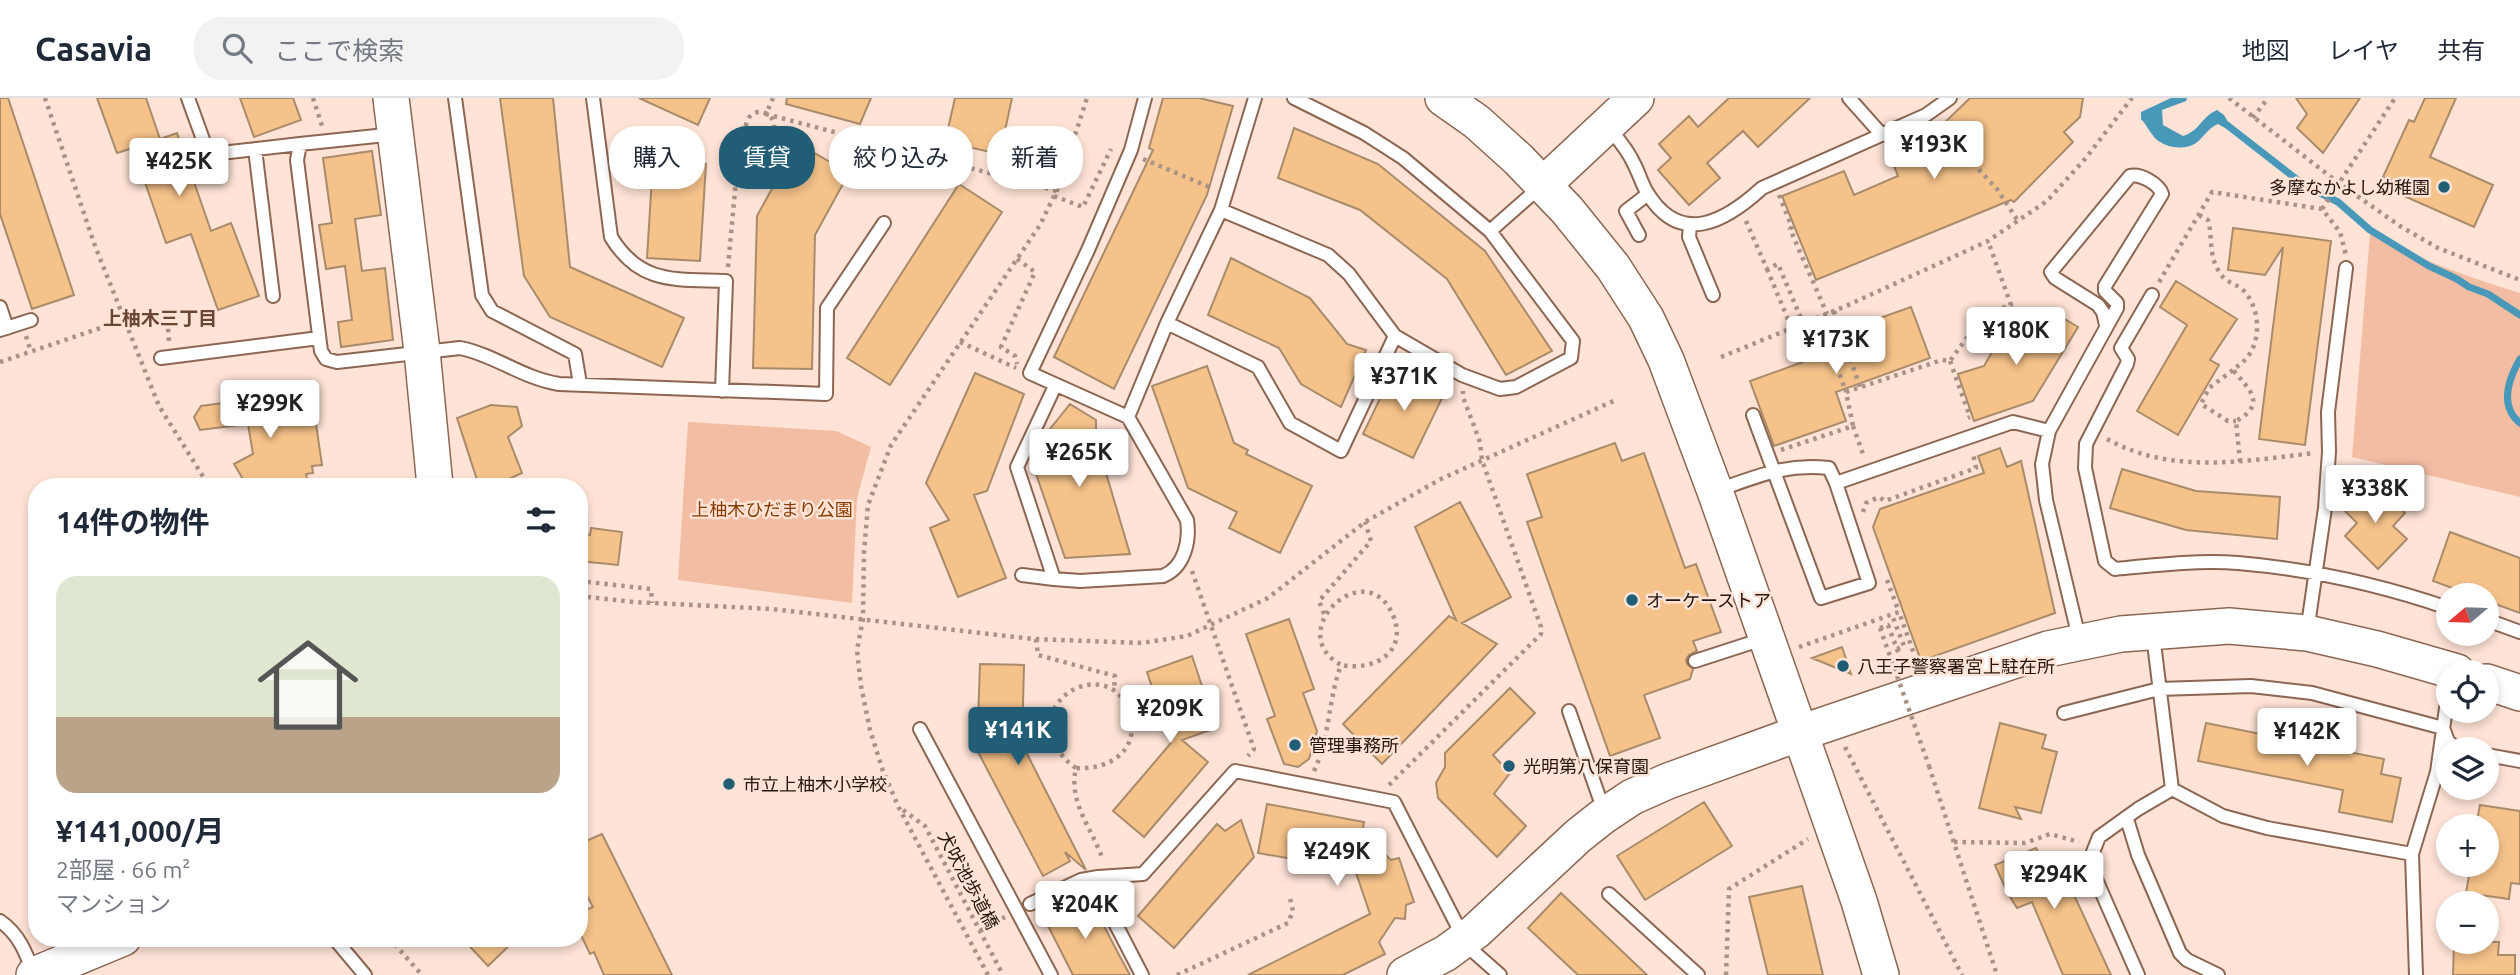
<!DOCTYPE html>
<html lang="ja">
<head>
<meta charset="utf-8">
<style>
  body { margin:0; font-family:Ubuntu,"Noto Sans JP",sans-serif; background:#f2f2f3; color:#1f2937; height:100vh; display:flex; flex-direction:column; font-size:26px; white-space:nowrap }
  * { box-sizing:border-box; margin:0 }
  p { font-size:23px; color:#747a83 }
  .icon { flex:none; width:38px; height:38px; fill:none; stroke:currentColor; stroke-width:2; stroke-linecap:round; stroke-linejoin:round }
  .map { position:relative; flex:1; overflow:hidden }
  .side { position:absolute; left:28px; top:380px; width:560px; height:469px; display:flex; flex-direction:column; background:#fff; border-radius:28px; box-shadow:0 4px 10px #0003 }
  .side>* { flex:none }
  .banner { position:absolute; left:609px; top:28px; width:665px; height:63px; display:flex; gap:14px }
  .needle { width:46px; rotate:251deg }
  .controls { position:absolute; left:2436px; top:485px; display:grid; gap:14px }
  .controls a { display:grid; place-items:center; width:63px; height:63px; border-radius:50%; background:#fff; box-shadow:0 4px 10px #0003; font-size:35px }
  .price { position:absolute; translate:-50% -60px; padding:0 16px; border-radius:7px; background:#fff; color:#222; font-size:23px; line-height:46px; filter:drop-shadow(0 2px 4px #0008) }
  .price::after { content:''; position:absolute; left:50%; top:42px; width:21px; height:16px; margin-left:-10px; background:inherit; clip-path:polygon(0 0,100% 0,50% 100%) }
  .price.selected { background:#215d75; color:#fff }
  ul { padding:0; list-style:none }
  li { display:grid; align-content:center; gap:14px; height:371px; padding:0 28px }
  li span { display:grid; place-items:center; height:217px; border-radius:21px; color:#555 }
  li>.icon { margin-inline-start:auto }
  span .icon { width:126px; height:126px; fill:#fffc; stroke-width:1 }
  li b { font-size:30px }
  h2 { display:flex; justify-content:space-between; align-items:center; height:84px; padding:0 28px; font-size:30px }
  .chip { padding:0 24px; border-radius:28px; background:#fff; box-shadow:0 4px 10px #0003; font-size:24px; line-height:63px }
  .chip.selected { background:#215d75; color:#fff }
  header { display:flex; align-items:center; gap:42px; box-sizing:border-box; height:98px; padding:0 35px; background:#fff; border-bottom:2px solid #e0e1e3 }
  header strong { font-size:33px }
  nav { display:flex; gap:38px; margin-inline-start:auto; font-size:24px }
  .search { width:490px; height:63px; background:#f2f2f3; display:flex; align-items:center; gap:18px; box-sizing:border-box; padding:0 24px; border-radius:28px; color:#747a83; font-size:26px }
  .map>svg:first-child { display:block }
  .green { fill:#f3bda3 }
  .water { fill:#4798b9 }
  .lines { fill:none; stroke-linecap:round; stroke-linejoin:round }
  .stream { stroke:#4798b9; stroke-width:7 }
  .building { fill:#f5c28a; stroke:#a98b6b; stroke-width:2 }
  .lane-casing { stroke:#8d6652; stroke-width:16 }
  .secondary-casing { stroke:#8d6652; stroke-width:38 }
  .path { stroke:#a99388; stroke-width:4.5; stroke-dasharray:3.5 5; stroke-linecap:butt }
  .lane { stroke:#fff; stroke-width:12 }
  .secondary { stroke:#fff; stroke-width:35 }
  .path-bridge { stroke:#a99388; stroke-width:4.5; stroke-dasharray:3.5 5; stroke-linecap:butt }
  .poi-dot { fill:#215d75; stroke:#fee3d6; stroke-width:2.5 }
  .labels { text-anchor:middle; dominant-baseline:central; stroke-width:5; stroke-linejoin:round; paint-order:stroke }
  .poi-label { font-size:18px; fill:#24150d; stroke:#fee3d6; text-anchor:start }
  .park-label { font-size:18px; fill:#893a00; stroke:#fee3d6 }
  .street-label { font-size:18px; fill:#24150d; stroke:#fee3d6 }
  .neighbourhood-label { font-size:19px; font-weight:bold; fill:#6a4633; stroke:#fee3d6 }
</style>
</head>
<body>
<header>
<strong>Casavia</strong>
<div class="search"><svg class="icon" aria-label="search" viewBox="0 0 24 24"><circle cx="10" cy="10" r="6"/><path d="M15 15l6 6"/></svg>ここで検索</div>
<nav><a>地図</a><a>レイヤ</a><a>共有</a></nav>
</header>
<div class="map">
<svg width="2520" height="877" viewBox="0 0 2520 877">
  <rect width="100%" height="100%" fill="#fee3d6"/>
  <path class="green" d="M 2370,136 C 2418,161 2468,179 2520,195 L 2520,399 L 2352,359 Z
    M 688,324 L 836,333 L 871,349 L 857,400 L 852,505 L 678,482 Z"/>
  <path class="water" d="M 2171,0 L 2187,0 L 2186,3 L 2162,12 L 2163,27 L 2183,38 C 2200,33 2201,19 2217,12 L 2224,17 L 2228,24 L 2225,30 L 2218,26 C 2208,30 2204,39 2196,45 C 2184,53 2164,50 2154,39 C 2149,33 2146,26 2141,21 L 2141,14 Z"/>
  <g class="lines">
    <path class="stream" d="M 2227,27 L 2304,87 L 2338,104 L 2370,132 L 2429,168 L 2457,181 L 2469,189 L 2488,196 L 2520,217
      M 2520,261 C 2508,282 2499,308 2520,325"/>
  </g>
  <path class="building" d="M 0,0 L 8,0 L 74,197 L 32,211 L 0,116 Z
    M 97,0 L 146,0 L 160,41 L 177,35 L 211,133 L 231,125 L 259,198 L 218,212 L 191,136 L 166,145 L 133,50 L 117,55 Z
    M 240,0 L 293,0 L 301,22 L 254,39 Z
    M 500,0 L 553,0 L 570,169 L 684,220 L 662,269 L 550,219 L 524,178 Z
    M 639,0 L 710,0 L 698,27 Z
    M 787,0 L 871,0 L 860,26 L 786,6 Z
    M 955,0 L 1012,0 L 1000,56 L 945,44 Z
    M 1163,0 L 1199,0 L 1233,8 L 1207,97 L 1114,291 L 1054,259 L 1153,52 L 1149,50 Z
    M 1729,0 L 1810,0 L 1758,49 L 1743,33 L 1707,65 L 1720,80 L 1689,107 L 1658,72 L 1671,60 L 1659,46 L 1689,18 L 1698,29 Z
    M 1970,0 L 2083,0 L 2080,19 L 2064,34 L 2073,44 L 2014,104 L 2011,102 L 1816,182 L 1782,98 L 1844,73 L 1854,97 L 1898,78 L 1888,53 L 1935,34 Z
    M 2296,0 L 2360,0 L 2323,55 L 2297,30 L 2307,16 Z
    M 2425,0 L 2456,0 L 2430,59 L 2493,87 L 2474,129 L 2404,98 L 2407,90 L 2383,79 L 2409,22 L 2414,24 Z
    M 1294,30 L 1378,66 L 1485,153 L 1552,253 L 1506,277 L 1447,181 L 1360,112 L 1278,80 Z
    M 797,45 L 849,75 L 815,137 L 812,271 L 753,270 L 757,118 Z
    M 372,53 L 381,117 L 355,121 L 362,173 L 385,170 L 393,242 L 341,249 L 338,224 L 352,222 L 345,168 L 326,171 L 319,127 L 332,125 L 323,60 Z
    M 653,63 L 706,66 L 700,163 L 647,160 Z
    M 959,86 L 1002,114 L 890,287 L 847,260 Z
    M 2233,130 L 2331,143 L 2305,347 L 2259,341 L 2283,149 L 2265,177 L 2228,172 Z
    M 1231,160 L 1310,200 L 1347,246 L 1366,252 L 1341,309 L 1301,286 L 1279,250 L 1208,217 Z
    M 2176,183 L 2237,221 L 2210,262 L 2219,267 L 2178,337 L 2137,313 L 2187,227 L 2160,209 Z
    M 1911,209 L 1930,260 L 1836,294 L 1846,323 L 1774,348 L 1750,283 L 1853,246 L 1848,231 Z
    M 2053,214 L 2078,229 L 2033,303 L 1974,323 L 1958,276 L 1984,268 L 2012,220 L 2040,237 Z
    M 1207,268 L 1234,345 L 1248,352 L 1246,356 L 1312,388 L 1280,455 L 1229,430 L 1237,414 L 1188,390 L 1152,288 Z
    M 1395,269 L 1445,294 L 1413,360 L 1363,336 Z
    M 975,275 L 1024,296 L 987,393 L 974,397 L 1006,480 L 958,499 L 930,430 L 949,422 L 926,385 Z
    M 282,297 L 283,307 L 309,312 L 312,327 L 316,326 L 322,367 L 312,368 L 313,375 L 306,376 L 309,388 L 247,388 L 234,366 L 253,356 L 248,326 L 200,332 L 194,319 L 201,308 Z
    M 1070,306 L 1096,322 L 1096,341 L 1130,456 L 1065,460 L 1035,373 L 1046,336 Z
    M 491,307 L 517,309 L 522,328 L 508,339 L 522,375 L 509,381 L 511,388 L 479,388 L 457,320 Z
    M 1615,345 L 1622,363 L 1644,355 L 1685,470 L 1696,466 L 1721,534 L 1693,543 L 1697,553 L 1689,557 L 1686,562 L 1687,566 L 1693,571 L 1690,581 L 1644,597 L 1660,640 L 1610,658 L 1527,424 L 1542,419 L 1527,376 Z
    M 2000,350 L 2007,369 L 2021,363 L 2055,515 L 1921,563 L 1873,429 L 1880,411 L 1984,375 L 1978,358 Z
    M 2122,371 L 2196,393 L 2280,399 L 2277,441 L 2186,432 L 2110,410 Z
    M 2373,382 L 2405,415 L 2393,428 L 2407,441 L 2378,471 L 2345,438 L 2357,425 L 2344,412 Z
    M 1460,404 L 1511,499 L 1462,525 L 1497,546 L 1382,666 L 1343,626 L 1449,518 L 1456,522 L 1415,429 Z
    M 591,430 L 622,434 L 618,467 L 579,463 L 579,436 L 590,437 Z
    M 2450,434 L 2520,460 L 2520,515 L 2487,503 L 2487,497 L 2471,497 L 2433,483 Z
    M 1289,521 L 1314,591 L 1303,595 L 1317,633 L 1309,661 L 1298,669 L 1284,666 L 1267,621 L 1275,618 L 1246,536 Z
    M 1842,549 L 1851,576 L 1812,560 Z
    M 1192,558 L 1216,630 L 1182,642 L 1208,664 L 1144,739 L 1113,713 L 1171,645 L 1147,574 Z
    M 980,566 L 1024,567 L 1022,646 L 1086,772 L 1065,754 L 1070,763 L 1043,778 L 977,652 Z
    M 1510,590 L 1535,615 L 1493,657 L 1510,675 L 1494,696 L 1526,728 L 1497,759 L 1438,700 L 1436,685 L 1445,669 L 1445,655 Z
    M 2000,625 L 2046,637 L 2042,650 L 2057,654 L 2041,715 L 2015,709 L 2021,721 L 1979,710 Z
    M 2206,625 L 2384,661 L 2381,676 L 2401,680 L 2392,724 L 2339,714 L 2343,692 L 2198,663 Z
    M 1704,704 L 1732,748 L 1645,802 L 1617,758 Z
    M 1267,706 L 1364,724 L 1362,735 L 1391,762 L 1399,760 L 1414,804 L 1406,807 L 1405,821 L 1395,820 L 1379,844 L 1385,856 L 1343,877 L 1248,877 L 1370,816 L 1355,772 L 1258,755 Z
    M 2480,707 L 2520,713 L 2520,786 L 2511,785 L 2509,801 L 2466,795 L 2471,766 L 2487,766 L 2487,728 L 2476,728 Z
    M 1241,722 L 1254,759 L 1174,850 L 1138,818 L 1217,726 L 1225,733 Z
    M 602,736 L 672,877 L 604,877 L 594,854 L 590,856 L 579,833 L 579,815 L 593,809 L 579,783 L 579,746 Z
    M 2036,750 L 2044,766 L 2057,760 L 2111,877 L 2063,877 L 2032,804 L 2017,810 L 2007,794 L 1995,767 Z
    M 1802,788 L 1823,877 L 1768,877 L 1749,799 Z
    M 1561,795 L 1647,877 L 1578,877 L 1528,830 Z
    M 1088,797 L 1119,857 L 1130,877 L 1073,877 L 1044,820 Z
    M 462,840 L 517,840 L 488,868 Z
    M 2454,844 L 2499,844 L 2498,857 L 2515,857 L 2515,877 L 2453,877 Z"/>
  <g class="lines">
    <g class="lane-casing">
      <path id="lane" d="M 188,0 L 205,47 L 213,53 L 221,55 L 300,46
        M 455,0 L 482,197 L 492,213 L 575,256 L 580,286
        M 593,0 L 611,139 C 640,187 676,181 726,183 L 722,293
        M 1849,0 L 1882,37
        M 1609,30 C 1618,41 1628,52 1634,66 C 1639,75 1642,87 1648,96 C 1681,149 1726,123 1762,90 L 1926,17 L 1950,0
        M 395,36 L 300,46 L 297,62 L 321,253 L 326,261 L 337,264 L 460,250 C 495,257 522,280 559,286 L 826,296 L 827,210 L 884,125
        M 255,51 L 273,198
        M 1221,112 L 1328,157 L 1349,176 L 1395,238 L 1462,277 L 1500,291 L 1516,289 L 1571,260 L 1573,243 L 1490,133 L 1403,60 L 1364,35 L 1294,0
        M 1690,127 L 1689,139 L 1713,197
        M 1490,133 L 1540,89
        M 1639,137 L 1626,113 L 1648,96
        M 2152,197 L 2121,250 L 2128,261 L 2127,266 L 2086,346 L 2085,370 L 2105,463 L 2115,471 C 2156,467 2197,462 2238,465 C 2309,471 2381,487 2448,510
        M 0,209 L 7,230
        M 1167,225 L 1258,269 L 1290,325 L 1341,353 L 1395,238
        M 0,232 L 31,222
        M 161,260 L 319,240
        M 1055,288 L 1017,369 L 1054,481 L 1080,483 L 1163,478 C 1185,469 1190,442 1187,422 L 1128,319 L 1167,225 L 1221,112 L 1255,0
        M 1753,317 L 1821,500 L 1869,485 L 1836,385
        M 1128,319 L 1030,275 L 1088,152 L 1131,52 L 1145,0
        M 1718,392 C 1758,378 1787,365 1829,370 L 1836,385 L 2013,324 L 2049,333
        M 1022,477 L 1054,481
        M 2487,522 L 2520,534
        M 2307,534 L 2325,410 L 2329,354 L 2328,314 L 2346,170
        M 2153,537 L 2172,691
        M 2080,544 L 2046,402 L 2042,366 L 2049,333 L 2117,210 L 2117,205 L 2105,193 L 2105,188 L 2162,96 C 2159,86 2140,75 2130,78 L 2051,174 L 2055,180 L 2098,207 L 2103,214 L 2106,227
        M 1695,563 L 1766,540
        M 1569,613 L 1604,713
        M 2064,615 L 2159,591 L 2251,588 L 2312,595 L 2443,630 L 2448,643 L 2456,651
        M 920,631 L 1051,877
        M 2487,657 L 2520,663
        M 2127,721 L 2138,757 L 2180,855 L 2187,862 L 2218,877
        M 1609,796 L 1698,877
        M 1030,806 L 1081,782 L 1098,779
        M 0,823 C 19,836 26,855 34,876
        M 334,840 L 365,877
        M 1142,877 L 1098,792 L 1098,779 L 1143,776 L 1235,673 L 1394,704 L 1457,827 L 1474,854 L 1500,877
        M 2138,877 L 2091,770 L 2091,759 L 2099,739 L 2138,711 L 2172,691 L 2223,718 L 2267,730 L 2412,756
        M 2416,877 L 2412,756 L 2437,674 L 2448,596"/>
    </g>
    <g class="secondary-casing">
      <path id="secondary" d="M 391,0 L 422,253 L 435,388
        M 1443,0 L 1477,24 L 1518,61 L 1567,112 L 1613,169 L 1646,220 L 1666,262 L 1715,393 L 1859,803 L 1881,877
        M 1543,87 L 1636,0
        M 2487,584 L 2520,595
        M 34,877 L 123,840
        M 1405,877 L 1446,855 L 1476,833 L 1578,738 L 1602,719 L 1632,699 L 1668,683 L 1800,635 L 2048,551 L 2121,536 L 2229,528 L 2307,535 L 2377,551 L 2457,574"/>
    </g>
    <path class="path" d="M 45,0 L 95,148 L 159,308 L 209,388
      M 313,0 L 322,28
      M 773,0 L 766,16 L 1057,93
      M 2229,0 L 2340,86 L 2400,128 L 2438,150 L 2520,182
      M746 28a14 14 0 1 1 28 0a14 14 0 1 1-28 0Z
      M 2253,20 L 2268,0
      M 1938,28 L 1997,91 L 2018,123
      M 1143,61 L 1212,90
      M 1779,97 L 1792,129 L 1790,131 L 1827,216
      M 1054,98 L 1083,109 L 1111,51
      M 2322,111 L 2395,0
      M 2199,117 L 2208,122 C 2213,140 2208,158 2220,175 C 2225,184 2234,185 2242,191 C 2259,207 2262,238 2249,257 C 2245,263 2239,267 2233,272 C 2250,292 2267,306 2236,323 L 2240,364
      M 1746,123 L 1767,171 L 1778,166 L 1803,225
      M 1017,161 L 1035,174 L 1001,249 L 1015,258 L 1017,266
      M 728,169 L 736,82 L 753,41
      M 2159,184 L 2212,94 L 2322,111 L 2340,134 L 2346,157
      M 1834,213 L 1860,289
      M 26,238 L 31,254
      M 960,244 L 1016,270
      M 1802,255 L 1829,247 L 1846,294
      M 1721,259 L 1846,208 L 1988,143 L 2047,103 L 2085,61 L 2132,0
      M 1950,263 L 1970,319 L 1968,320
      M 0,264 L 124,222 L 167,218 L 169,243
      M 2233,272 L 2209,290 L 2201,306 L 2228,323 L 2236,323
      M 1853,328 L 1863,356
      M 2107,341 C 2171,377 2245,363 2314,355
      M 1781,352 L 1853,328 L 1846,294 L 1942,262 L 1950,263 L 1984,216 L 2011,207 L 1988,143
      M 1863,414 L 1866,405 L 1879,399 L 1885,403 L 1976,370 L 1973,355
      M 1192,473 L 1254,651 L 1248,658
      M 1887,482 L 1899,514
      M 579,483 L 651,491 L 652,505
      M 579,498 L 634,504 L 772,511 L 1033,541 L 1142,545 L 1187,538 L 1268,500 L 1365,424 L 1441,381 L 1618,301
      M 1324,516 L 1319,503 L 1371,443 L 1365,424
      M 1880,530 L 1888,527 L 1897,551 L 1904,548 L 1892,517
      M 1036,541 L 1038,557 L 1115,578 L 1114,593
      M 1799,549 L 1899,514 L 1918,567
      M 1897,551 L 1905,573
      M 1845,649 L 1962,877
      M 1929,668 L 1997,877
      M 1076,670 C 1067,664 1060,656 1055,646 C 1031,593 1114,559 1130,616 C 1140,653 1109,672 1076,670 C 1068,705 1092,730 1103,762
      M 1314,673 C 1330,639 1328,602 1341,567 C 1283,535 1362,458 1391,513 C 1411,552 1376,574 1341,567
      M 1389,687 L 1541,536 L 1541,529 L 1482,362 L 1480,344 L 1463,299 L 1463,293
      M 903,712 L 925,728 L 1003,877
      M 1954,744 L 2025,745 L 2050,736 L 2079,744
      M 980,833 L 1005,819
      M 389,840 L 422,877
      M 988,877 L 899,710 L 883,673 L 870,632 L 861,588 L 857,552 L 863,521 L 864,454 L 868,407 L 891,347 L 1040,127 L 1058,90 L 1087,0
      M 1177,877 L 1288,825 L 1293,813 L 1290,800
      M 1726,877 L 1729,791 L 1808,741"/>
    <use href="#lane" class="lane"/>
    <use href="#secondary" class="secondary"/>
    <path class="path-bridge" d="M 1767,171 L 1802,255
      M 1880,530 L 1929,668"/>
  </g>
  <g class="poi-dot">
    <circle cx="2444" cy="89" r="7"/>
    <circle cx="1632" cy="502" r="7"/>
    <circle cx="1843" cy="568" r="7"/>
    <circle cx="1295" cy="647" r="7"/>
    <circle cx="1509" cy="668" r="7"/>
    <circle cx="729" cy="686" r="7"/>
  </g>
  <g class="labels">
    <g class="poi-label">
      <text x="2430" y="89" text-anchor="end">多摩なかよし幼稚園</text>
      <text x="1646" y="502">オーケーストア</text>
      <text x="1857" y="568">八王子警察署宮上駐在所</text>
      <text x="1309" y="647">管理事務所</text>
      <text x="1523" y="668">光明第八保育園</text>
      <text x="743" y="686">市立上柚木小学校</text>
    </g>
    <g class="park-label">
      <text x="772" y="411">上柚木ひだまり公園</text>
    </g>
    <g class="street-label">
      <text transform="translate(969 782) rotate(62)">犬吠池歩道橋</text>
    </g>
    <g class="neighbourhood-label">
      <text x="160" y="220">上柚木三丁目</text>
    </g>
  </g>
</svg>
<div class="controls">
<a><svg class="needle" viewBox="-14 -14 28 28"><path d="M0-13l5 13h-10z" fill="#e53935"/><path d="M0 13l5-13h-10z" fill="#747a83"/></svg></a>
<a><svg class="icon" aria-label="locate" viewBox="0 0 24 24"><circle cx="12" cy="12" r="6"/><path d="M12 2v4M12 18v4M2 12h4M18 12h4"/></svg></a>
<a><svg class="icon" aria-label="layers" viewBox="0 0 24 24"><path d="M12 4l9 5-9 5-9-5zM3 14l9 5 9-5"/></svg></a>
<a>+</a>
<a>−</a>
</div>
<b class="price" style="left:1934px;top:83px">¥193K</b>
<b class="price" style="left:179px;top:100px">¥425K</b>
<b class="price" style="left:2016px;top:269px">¥180K</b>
<b class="price" style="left:1836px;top:278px">¥173K</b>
<b class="price" style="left:1404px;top:315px">¥371K</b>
<b class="price" style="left:270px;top:342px">¥299K</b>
<b class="price" style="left:1079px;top:391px">¥265K</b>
<b class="price" style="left:2375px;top:427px">¥338K</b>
<b class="price" style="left:1170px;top:647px">¥209K</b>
<b class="price selected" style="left:1018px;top:669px">¥141K</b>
<b class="price" style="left:2307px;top:670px">¥142K</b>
<b class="price" style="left:1337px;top:790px">¥249K</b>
<b class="price" style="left:2054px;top:813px">¥294K</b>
<b class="price" style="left:1085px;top:843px">¥204K</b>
<div class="banner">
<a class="chip">購入</a>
<a class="chip selected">賃貸</a>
<a class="chip">絞り込み</a>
<a class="chip">新着</a>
</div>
<section class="side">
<h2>14件の物件<svg class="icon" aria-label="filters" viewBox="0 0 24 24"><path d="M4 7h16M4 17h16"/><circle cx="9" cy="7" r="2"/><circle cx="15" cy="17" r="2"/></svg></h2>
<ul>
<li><span style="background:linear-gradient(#dfe7d0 65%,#b9a48a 0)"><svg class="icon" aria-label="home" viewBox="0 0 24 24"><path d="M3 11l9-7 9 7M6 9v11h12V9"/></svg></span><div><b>¥141,000/月</b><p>2部屋 · 66 m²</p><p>マンション</p></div></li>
</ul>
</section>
</div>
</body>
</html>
